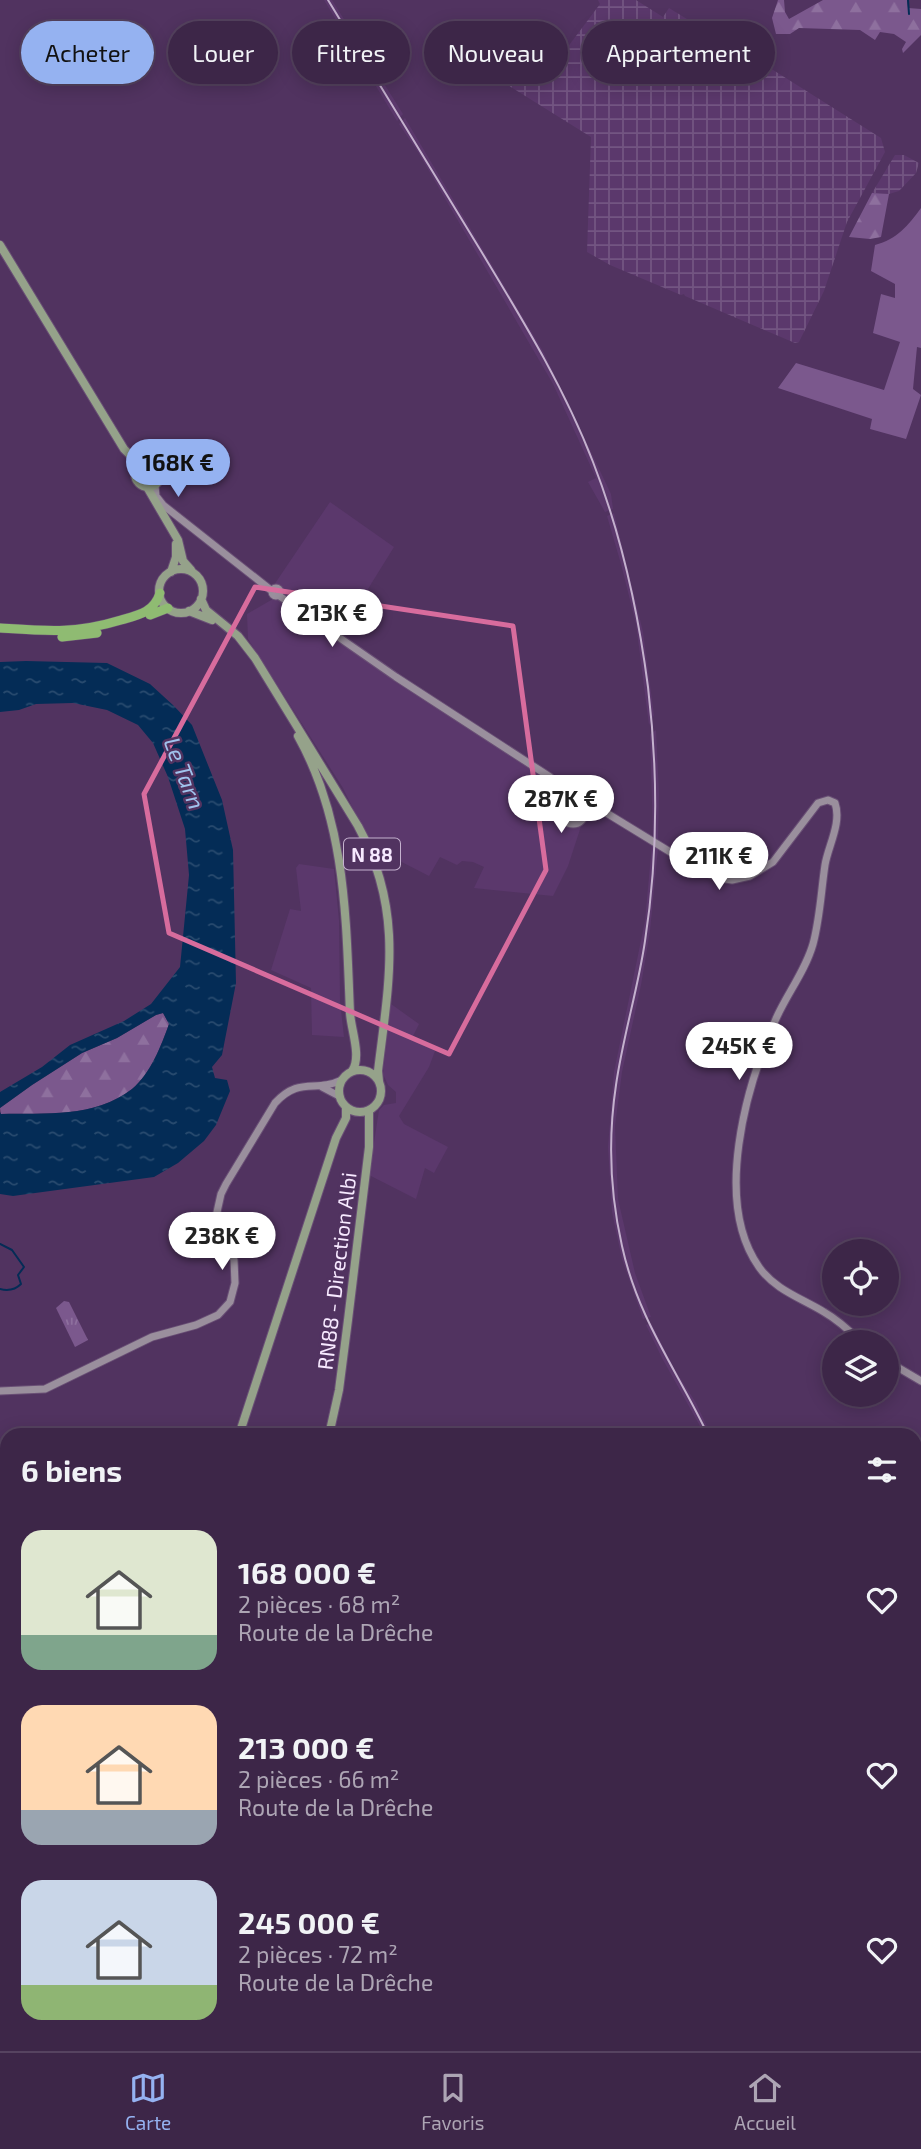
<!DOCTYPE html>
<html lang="fr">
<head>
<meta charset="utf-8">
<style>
  body { margin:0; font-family:"Exo 2",sans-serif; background:#483252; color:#f1f3f6; height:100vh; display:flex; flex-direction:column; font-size:26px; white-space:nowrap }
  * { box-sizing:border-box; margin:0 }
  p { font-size:23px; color:#ada5b4 }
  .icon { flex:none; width:38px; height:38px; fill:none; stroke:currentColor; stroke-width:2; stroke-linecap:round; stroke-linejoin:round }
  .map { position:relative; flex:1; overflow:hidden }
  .side { position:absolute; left:0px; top:1428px; width:922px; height:623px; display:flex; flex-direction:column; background:#3d2648; border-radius:21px 21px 0 0; box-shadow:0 4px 18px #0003,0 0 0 2px #564360 }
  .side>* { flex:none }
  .top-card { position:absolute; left:21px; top:21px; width:880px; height:63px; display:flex; gap:14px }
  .controls { position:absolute; left:822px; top:1239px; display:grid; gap:14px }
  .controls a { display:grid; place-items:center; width:77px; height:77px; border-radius:50%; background:#3d2648; box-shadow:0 4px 18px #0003,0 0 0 2px #564360; font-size:35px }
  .price { position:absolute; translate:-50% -60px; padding:0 16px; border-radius:24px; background:#fff; color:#222; font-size:23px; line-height:46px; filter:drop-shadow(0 2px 4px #0008) }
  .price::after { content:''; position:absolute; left:50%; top:42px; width:21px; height:16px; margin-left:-10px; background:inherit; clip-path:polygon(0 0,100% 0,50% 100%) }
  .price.active { background:#95b2f1; color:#111 }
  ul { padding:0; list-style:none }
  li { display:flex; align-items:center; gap:21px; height:175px; padding:0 21px }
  li span { display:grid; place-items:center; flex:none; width:196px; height:140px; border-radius:21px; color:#555 }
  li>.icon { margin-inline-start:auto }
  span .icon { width:84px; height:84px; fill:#fffc; stroke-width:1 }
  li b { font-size:30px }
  h2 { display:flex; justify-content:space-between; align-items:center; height:84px; padding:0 21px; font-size:30px }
  .chip { padding:0 24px; border-radius:32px; background:#3d2648; box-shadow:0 4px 18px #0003,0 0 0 2px #564360; font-size:24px; line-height:63px }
  .chip.active { background:#95b2f1; color:#111 }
  .menu { display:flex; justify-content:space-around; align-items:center; height:98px; border-top:2px solid #564360; background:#3d2648; font-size:19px; color:#ada5b4 }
  .menu a { display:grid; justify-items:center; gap:4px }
  .menu .active { color:#95b2f1 }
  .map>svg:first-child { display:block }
  .built { fill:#5b386c }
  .industrial { fill:url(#industrial-grid) }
  .green { fill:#7b588d }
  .forest { fill:url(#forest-firs) }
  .park { fill:url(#park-tufts) }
  .water { fill:url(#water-ripples) }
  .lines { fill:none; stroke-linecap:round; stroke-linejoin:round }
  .stream { stroke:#042c56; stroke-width:2 }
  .secondary-casing { stroke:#694f75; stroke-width:9 }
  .primary-casing { stroke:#694f75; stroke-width:10 }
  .highway-casing { stroke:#694f75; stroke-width:10 }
  .secondary { stroke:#9a8f9d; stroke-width:7 }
  .primary { stroke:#95a28a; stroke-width:8 }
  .highway { stroke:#8fbb72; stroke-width:9 }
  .rail { stroke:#c4b1ce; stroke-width:2 }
  .marked { fill:none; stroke:#d76c9d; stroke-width:5; stroke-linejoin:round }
  .labels { text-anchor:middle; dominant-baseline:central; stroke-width:5; stroke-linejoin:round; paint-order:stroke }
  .shield { fill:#513360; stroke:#c5b2cf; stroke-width:2 }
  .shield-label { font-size:19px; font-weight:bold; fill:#f7e9ff }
  .street-label { font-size:21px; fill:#f7e9ff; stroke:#513360 }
  .water-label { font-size:23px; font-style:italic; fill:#a0c3ed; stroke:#513360 }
</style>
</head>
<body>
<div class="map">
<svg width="921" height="2051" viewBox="0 0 921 2051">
  <defs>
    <pattern id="industrial-grid" width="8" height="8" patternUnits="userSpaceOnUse" patternTransform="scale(1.75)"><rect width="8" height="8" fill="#5b386c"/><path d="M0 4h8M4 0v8" fill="none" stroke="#735582"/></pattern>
    <pattern id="forest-firs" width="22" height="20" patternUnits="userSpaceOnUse" patternTransform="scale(1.75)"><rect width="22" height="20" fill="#7b588d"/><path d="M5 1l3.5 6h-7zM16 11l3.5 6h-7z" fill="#8e709e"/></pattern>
    <pattern id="park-tufts" width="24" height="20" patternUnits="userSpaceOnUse" patternTransform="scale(1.75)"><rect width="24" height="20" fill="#7b588d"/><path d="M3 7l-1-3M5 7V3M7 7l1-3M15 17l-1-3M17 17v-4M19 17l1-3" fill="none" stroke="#8e709e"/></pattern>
    <pattern id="water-ripples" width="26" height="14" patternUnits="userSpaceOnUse" patternTransform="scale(1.75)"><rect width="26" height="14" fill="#042c56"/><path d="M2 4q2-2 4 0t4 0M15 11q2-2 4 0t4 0" fill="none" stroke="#294b6f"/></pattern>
  </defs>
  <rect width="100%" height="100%" fill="#513360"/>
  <path class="built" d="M 324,0 L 332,0 L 403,114 L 397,121 Z
    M 405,118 L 544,353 L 611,494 L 613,509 L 605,512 L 588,482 L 596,478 L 553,384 L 418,152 L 399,124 Z
    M 330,502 L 394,547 L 340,634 L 589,802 L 568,866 L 553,896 L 474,888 L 484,867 L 473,862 L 462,861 L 457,865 L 440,857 L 429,876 L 392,857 L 380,864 L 343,788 L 248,639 L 247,614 L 273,599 L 274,585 Z
    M 614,513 L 643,632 L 654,715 L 649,725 L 636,624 L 621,564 L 607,516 Z
    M 656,730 L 659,793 L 658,842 L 653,838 L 650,734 Z
    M 652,844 L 658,848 L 650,931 L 641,985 L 622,1072 L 615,1126 L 618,1199 L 635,1273 L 651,1317 L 643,1319 L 622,1259 L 617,1236 L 612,1212 L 608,1147 L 614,1072 L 645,921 Z
    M 299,864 L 334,869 L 339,920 L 340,1001 L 344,1037 L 312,1035 L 311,988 L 271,970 L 290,909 L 301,911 L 296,868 Z
    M 391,1004 L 419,1024 L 413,1036 L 435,1051 L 429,1067 L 399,1116 L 404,1124 L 448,1147 L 434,1173 L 425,1168 L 416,1199 L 369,1175 L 379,1110 L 384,1105 L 396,1103 L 396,1092 L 388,1085 L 383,1074 Z
    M 651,1323 L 675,1370 L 696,1403 L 711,1435 L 705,1435 L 662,1358 L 646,1325 Z"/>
  <path class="industrial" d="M 598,0 L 636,0 L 663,17 L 669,8 L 695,24 L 697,22 L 881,138 L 885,152 L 847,222 L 824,291 L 799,342 L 795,343 L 755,326 L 685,296 L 684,294 L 681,295 L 610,265 L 587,252 L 591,137 L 482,69 L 490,56 L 558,60 L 600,4 Z
    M 895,155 L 904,155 L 919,163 L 916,173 L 899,191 L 889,194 L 872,193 Z"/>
  <path class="green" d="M 921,208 L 921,348 L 917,347 L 913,389 L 921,395 L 906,439 L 870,429 L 872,419 L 778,388 L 796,363 L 884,390 L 900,342 L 873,333 L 881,294 L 895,298 L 895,284 L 871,271 L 875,245 C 897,239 908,226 921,208 Z"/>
  <path class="forest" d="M 778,0 L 784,0 L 785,12 L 789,19 L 823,0 L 907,0 L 908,8 L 921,9 L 921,35 L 903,53 L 902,49 L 906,42 L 894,34 L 880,32 L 875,40 L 860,30 L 799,28 L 790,34 L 776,34 L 772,18 Z
    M 872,193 L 889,194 L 881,237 L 870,239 L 849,237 Z
    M 163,1013 L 169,1024 C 161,1046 151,1073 132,1089 C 95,1118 44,1113 1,1114 L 0,1108 L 32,1085 L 82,1053 L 117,1038 L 156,1015 Z
    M 921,1868 L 921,2051 L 688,2051 L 701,2044 L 709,2044 L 711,2048 L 722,2044 L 915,2044 L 915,1871 Z"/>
  <path class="park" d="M 64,1301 L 69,1302 L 88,1340 L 75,1347 L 56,1308 Z"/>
  <path class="water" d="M 26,661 L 107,663 L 150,684 L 174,706 L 192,725 L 222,800 L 233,850 L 236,983 L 222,1055 L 212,1067 L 215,1078 L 227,1080 L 230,1091 L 216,1125 L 204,1141 L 178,1163 L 154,1177 L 13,1196 L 0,1194 L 0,1112 L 1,1114 C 44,1113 95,1118 132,1089 C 151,1073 161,1046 169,1024 L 163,1013 L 156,1015 L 117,1038 L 82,1053 L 32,1085 L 0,1108 L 0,1092 L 42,1067 L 70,1045 L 124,1021 L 151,1004 L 180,967 L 189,875 L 185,829 L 168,777 L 153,743 L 138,725 L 107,710 L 73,703 L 36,704 L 19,710 L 0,712 L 0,662 Z"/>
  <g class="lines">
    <path class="stream" d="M 908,0 L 909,14
      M 0,1244 L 12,1250 L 24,1267 L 18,1275 L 21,1284 C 15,1290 8,1291 0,1289
      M 0,1468 L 7,1474
      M 0,1518 L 7,1515
      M 0,1580 L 7,1586
      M 0,1698 L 7,1691
      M 0,1734 L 7,1735
      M 99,2051 L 100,2044"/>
    <g class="secondary-casing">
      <path id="secondary" d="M 155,485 L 156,496 L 163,505 L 272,591
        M272 592a4 4 0 1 1 8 0a4 4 0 1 1-8 0Z
        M 278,595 L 396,677 L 550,777 L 560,788 L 568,801
        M561 812a12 12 0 1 1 24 0a12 12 0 1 1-24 0Z
        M 585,809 L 600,809 L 698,869 L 719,878 L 732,880 L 750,876 L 773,862 L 818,803 L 828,800 L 835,803 C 842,823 828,846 825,865 C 821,892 820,918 813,944 C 805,972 786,995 775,1021 C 746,1087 713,1202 759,1267 C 775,1290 801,1298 824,1312 C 838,1320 850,1331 861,1342
        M 322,1087 L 339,1096
        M 887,1361 L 921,1381
        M 0,1391 L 45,1389 L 152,1337 L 196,1325 L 218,1315 L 230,1302 L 235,1283 L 234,1260 L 217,1212 L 221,1194 L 226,1184 L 275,1103 C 300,1076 315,1093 342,1080
        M 0,1933 L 7,1951"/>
    </g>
    <g class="primary-casing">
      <path id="primary" d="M 0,245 L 124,449 L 139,464
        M135 474a13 13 0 1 1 26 0a13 13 0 1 1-26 0Z
        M 147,487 L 178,540 L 183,561 L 191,570
        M159 591a22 22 0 1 1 44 0a22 22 0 1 1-44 0Z
        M 171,572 L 176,557 L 176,544
        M 201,599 L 206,610 L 238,636 L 255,658 L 358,826 C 404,910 389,981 378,1071 L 379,1081
        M 189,611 L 212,620
        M 298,736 C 346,822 346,918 350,1013 C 351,1030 362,1057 352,1071
        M339 1091a21 21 0 1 1 42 0a21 21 0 1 1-42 0Z
        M 239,1435 L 336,1138 L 346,1118 L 346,1107
        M 329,1435 L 339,1390 L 348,1320 L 369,1147 L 369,1110
        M 0,1902 L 7,1897
        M 38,2051 L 40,2044"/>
    </g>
    <g class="highway-casing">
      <path id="highway" d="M 150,615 L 168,608
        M 0,628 C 47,631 75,634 121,620 C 139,615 154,612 160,593
        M 62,637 L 97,633"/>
    </g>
    <use href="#secondary" class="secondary"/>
    <use href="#primary" class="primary"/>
    <use href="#highway" class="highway"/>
    <path class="rail" d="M 328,0 C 379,84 430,167 481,251 C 522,319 564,387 593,462 C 621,534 638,610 648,687 C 658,771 658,857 645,941 C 638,989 623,1036 616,1085 C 608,1138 610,1193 622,1246 C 638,1319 677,1370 708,1435
      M 566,2051 L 571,2044"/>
  </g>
  <path class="marked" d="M 255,587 L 513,626 L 546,870 L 449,1054 L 169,933 L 144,794 Z"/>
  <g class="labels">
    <rect class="shield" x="344" y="838.5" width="56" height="31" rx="5"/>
    <g class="shield-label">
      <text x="372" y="854">N 88</text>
    </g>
    <g class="street-label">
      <text transform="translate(336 1271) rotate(-83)">RN88 - Direction Albi</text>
    </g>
    <g class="water-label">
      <text transform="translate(185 773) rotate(69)">Le Tarn</text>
    </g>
  </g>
</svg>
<div class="controls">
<a><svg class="icon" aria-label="locate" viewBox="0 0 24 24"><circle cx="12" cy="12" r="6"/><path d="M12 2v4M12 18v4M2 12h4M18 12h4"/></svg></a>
<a><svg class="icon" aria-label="layers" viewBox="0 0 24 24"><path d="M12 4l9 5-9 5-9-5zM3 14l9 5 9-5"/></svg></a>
</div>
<b class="price active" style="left:178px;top:499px">168K €</b>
<b class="price" style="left:332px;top:649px">213K €</b>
<b class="price" style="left:561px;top:835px">287K €</b>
<b class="price" style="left:719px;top:892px">211K €</b>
<b class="price" style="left:739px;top:1082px">245K €</b>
<b class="price" style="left:222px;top:1272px">238K €</b>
<div class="top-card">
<a class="chip active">Acheter</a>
<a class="chip">Louer</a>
<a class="chip">Filtres</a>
<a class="chip">Nouveau</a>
<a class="chip">Appartement</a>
</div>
<section class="side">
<h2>6 biens<svg class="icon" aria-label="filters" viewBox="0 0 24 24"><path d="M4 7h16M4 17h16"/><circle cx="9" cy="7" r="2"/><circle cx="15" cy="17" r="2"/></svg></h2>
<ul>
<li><span style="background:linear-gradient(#dfe7d0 75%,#7fa58c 0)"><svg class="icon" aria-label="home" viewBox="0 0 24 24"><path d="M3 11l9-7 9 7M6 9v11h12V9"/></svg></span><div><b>168 000 €</b><p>2 pièces · 68 m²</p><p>Route de la Drêche</p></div><svg class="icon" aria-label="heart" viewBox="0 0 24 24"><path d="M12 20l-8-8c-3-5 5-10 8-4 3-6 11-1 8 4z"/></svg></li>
<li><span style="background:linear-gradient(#ffd9b3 75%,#9aa5b1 0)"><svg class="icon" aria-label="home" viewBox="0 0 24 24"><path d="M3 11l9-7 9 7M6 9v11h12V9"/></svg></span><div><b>213 000 €</b><p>2 pièces · 66 m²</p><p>Route de la Drêche</p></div><svg class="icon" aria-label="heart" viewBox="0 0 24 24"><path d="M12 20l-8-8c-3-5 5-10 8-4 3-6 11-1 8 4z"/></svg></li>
<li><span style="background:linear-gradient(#c9d6e8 75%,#8fb573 0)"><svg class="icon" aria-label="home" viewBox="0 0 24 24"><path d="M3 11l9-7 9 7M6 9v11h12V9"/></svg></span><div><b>245 000 €</b><p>2 pièces · 72 m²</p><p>Route de la Drêche</p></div><svg class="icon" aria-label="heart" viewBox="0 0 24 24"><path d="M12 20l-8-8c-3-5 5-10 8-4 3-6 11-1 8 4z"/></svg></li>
</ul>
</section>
</div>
<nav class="menu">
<a class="active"><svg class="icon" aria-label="map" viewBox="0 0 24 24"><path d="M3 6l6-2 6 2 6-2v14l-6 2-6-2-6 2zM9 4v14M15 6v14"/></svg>Carte</a>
<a><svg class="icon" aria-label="saved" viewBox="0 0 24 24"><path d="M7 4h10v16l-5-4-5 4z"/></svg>Favoris</a>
<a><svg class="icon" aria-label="home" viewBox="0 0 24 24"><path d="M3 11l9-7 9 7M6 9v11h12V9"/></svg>Accueil</a>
</nav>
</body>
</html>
